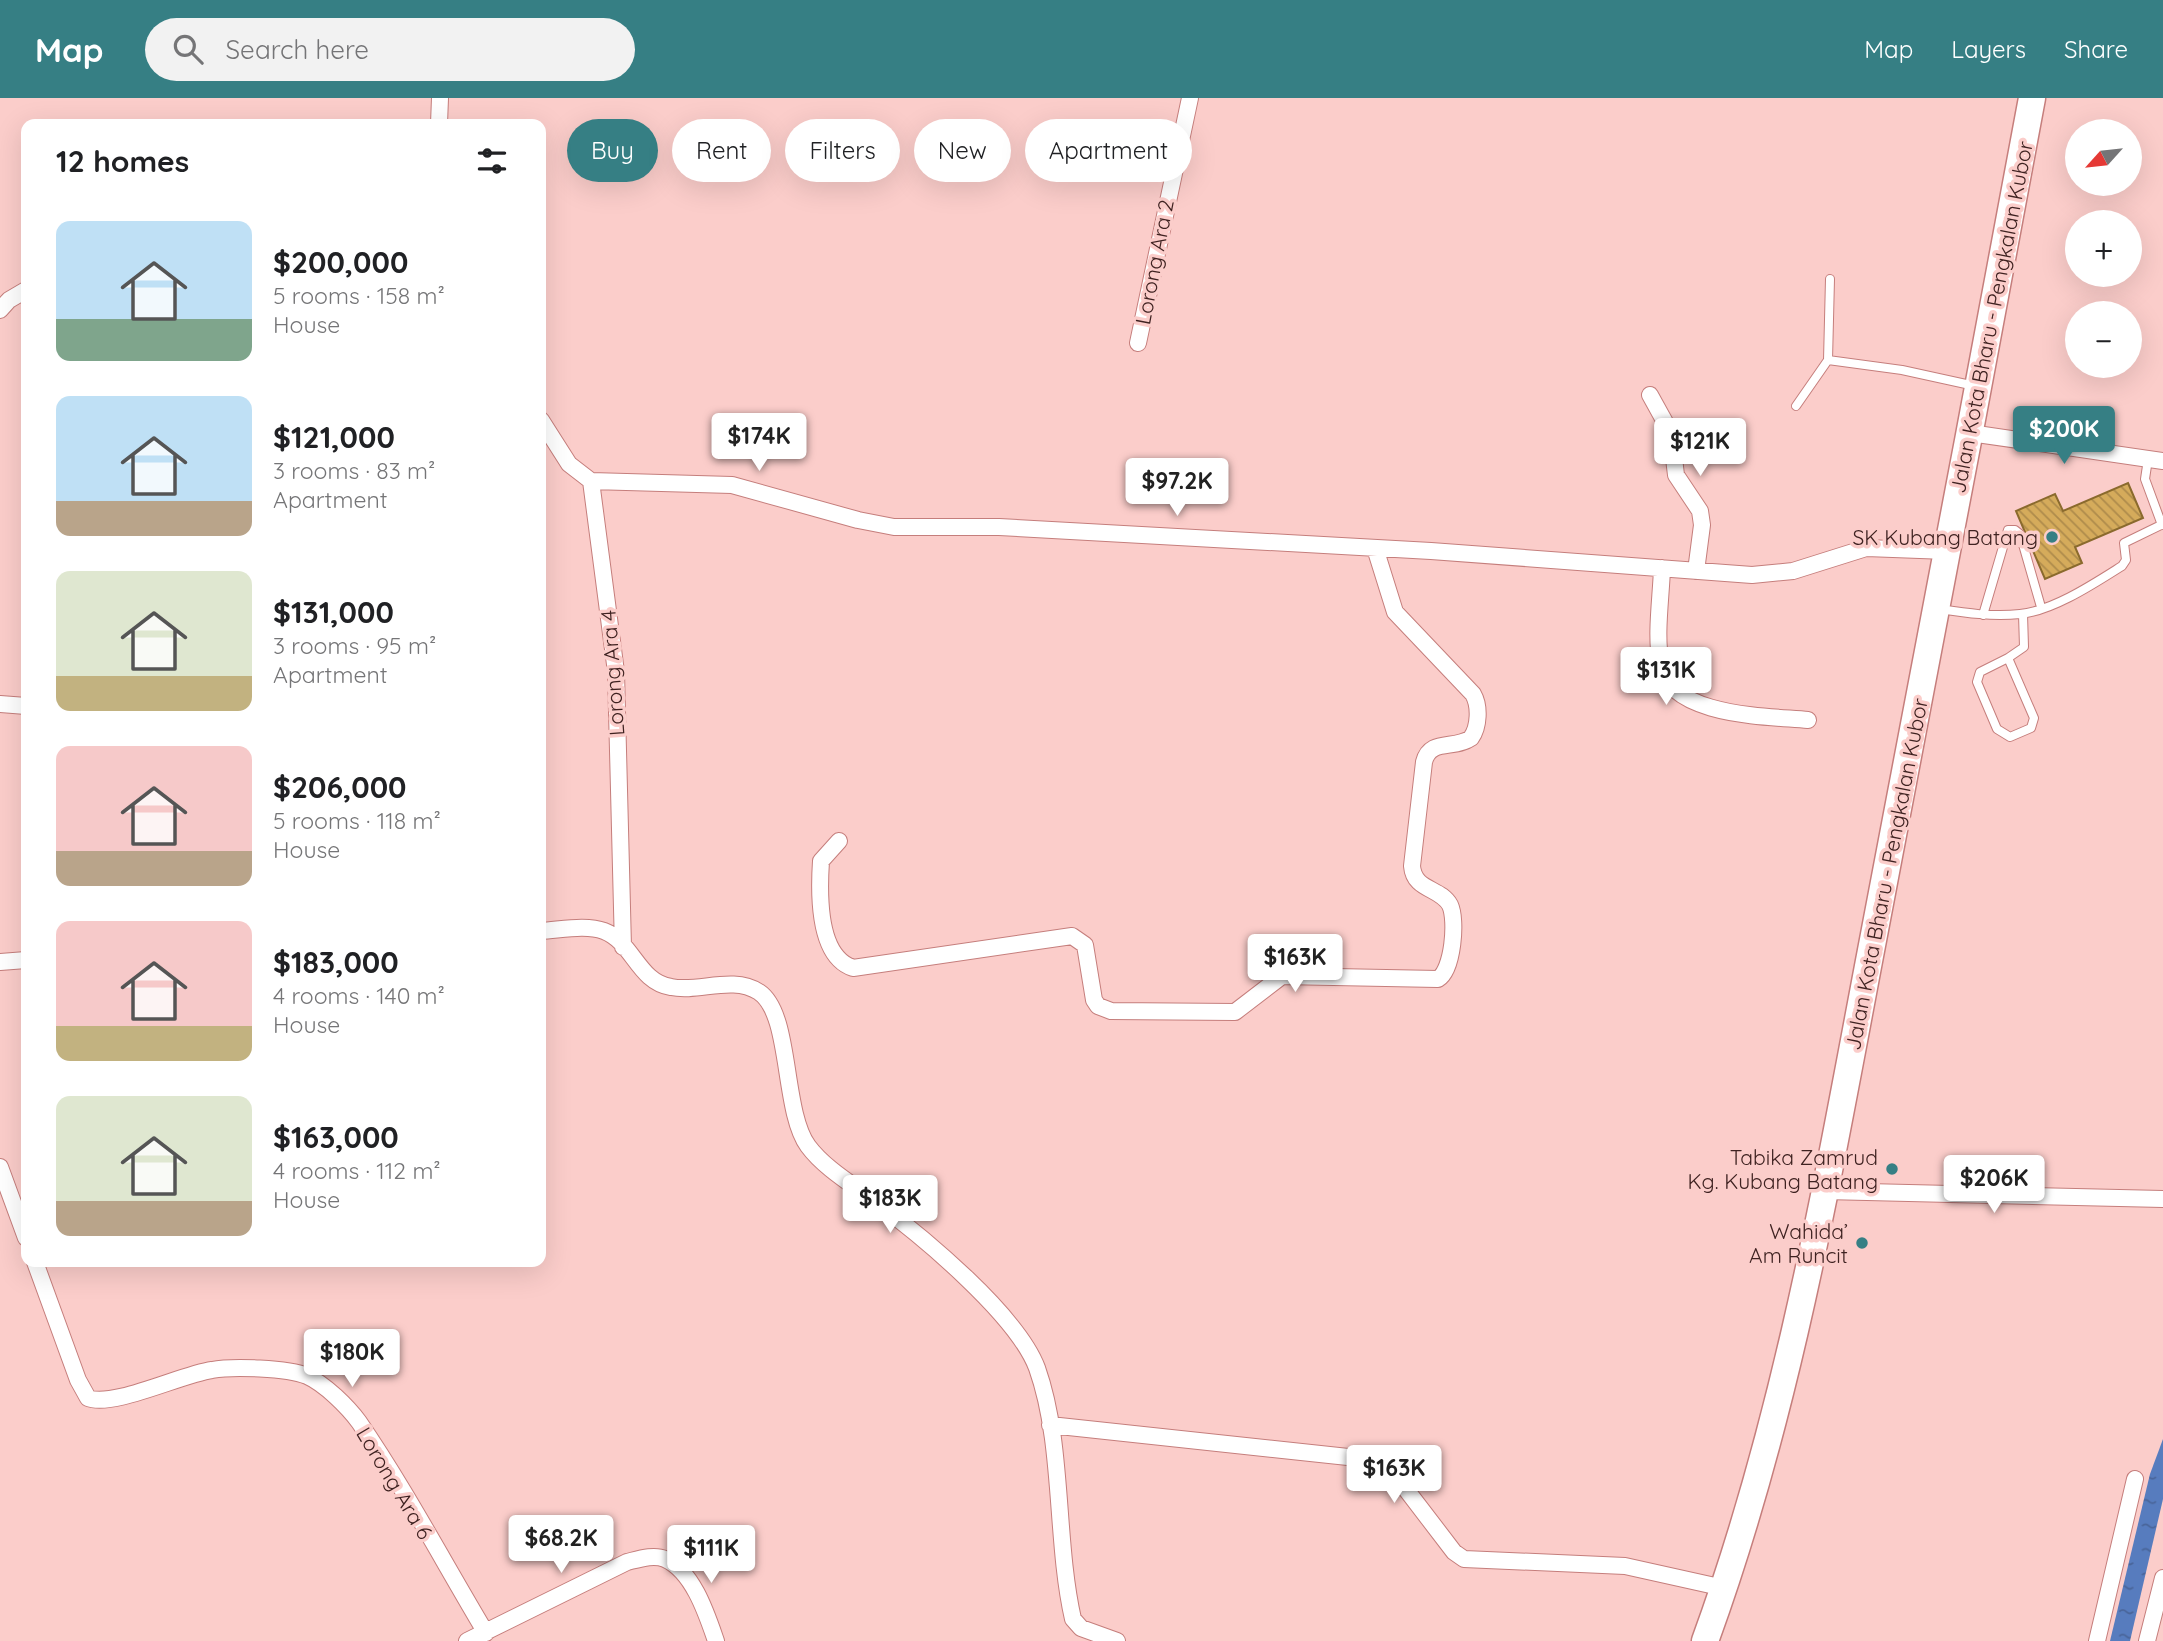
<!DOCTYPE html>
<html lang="en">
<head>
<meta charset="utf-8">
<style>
  body { margin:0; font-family:Quicksand,sans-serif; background:#f2f2f2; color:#202124; height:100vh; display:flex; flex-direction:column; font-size:26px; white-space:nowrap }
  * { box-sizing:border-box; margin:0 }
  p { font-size:23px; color:#757577 }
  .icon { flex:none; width:38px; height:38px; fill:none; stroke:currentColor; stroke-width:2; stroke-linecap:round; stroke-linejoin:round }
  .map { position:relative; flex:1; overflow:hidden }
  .drawer { position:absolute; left:21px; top:21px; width:525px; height:1148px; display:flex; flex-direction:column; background:#fff; border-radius:14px; box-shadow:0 7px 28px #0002 }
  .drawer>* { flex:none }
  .top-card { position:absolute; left:567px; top:21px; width:665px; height:63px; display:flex; gap:14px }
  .needle { width:46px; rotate:243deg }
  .tools { position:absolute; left:2065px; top:21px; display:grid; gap:14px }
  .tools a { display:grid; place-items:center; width:77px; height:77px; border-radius:50%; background:#fff; box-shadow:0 7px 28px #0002; font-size:35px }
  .price { position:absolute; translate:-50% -60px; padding:0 16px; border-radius:7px; background:#fff; color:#222; font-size:23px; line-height:46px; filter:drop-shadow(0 2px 4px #0008) }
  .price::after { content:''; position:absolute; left:50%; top:42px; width:21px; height:16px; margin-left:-10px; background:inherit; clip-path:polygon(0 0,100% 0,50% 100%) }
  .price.selected { background:#367f84; color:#fff }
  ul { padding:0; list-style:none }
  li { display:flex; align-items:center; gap:21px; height:175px; padding:0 35px }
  li span { display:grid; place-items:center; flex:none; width:196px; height:140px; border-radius:14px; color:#555 }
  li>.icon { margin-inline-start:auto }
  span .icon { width:84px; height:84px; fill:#fffc; stroke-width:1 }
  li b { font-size:30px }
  h2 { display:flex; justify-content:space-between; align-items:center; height:84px; padding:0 35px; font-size:30px }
  .pill { padding:0 24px; border-radius:32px; background:#fff; box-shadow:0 7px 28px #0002; font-size:24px; line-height:63px }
  .pill.selected { background:#367f84; color:#fff }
  header { display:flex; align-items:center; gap:42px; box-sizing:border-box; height:98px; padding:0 35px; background:#367f84; color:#fff }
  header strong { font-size:33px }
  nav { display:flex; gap:38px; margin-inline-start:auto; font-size:24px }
  .search { width:490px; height:63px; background:#f2f2f2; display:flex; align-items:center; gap:18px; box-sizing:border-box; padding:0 24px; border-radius:38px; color:#757577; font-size:26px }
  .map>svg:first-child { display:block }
  .water { fill:url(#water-ripples) }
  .building { fill:url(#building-back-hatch); stroke:#8a6a2d; stroke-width:2 }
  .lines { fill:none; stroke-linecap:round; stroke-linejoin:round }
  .lane-casing { stroke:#c57e7c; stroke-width:10 }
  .street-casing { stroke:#c57e7c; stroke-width:18 }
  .primary-casing { stroke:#c57e7c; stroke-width:29 }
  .lane { stroke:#fff; stroke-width:8 }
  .street { stroke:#fff; stroke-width:16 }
  .primary { stroke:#fff; stroke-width:26 }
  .poi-dot { fill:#367f84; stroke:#fbcdca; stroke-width:2.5 }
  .labels { text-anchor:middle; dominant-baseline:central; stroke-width:7; stroke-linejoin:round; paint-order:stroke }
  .street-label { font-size:21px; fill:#3f2221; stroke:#fbcdca }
  .poi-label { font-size:21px; fill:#3f2221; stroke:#fbcdca; text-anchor:end }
</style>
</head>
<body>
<header>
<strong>Map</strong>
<div class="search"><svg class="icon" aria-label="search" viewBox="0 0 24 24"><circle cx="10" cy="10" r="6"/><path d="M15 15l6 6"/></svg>Search here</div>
<nav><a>Map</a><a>Layers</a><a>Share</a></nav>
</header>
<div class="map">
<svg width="2163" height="1543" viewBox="0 0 2163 1543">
  <defs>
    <pattern id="water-ripples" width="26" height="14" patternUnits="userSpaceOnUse" patternTransform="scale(1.75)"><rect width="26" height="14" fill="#577cbe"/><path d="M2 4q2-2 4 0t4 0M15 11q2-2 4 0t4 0" fill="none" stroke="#49659a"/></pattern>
    <pattern id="building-back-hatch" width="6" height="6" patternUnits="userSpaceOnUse" patternTransform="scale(1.75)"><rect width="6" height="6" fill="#d5ab5b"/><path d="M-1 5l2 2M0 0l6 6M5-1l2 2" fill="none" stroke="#ae8b4b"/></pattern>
  </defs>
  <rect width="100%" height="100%" fill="#fbcdca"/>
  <path class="water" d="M 2163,1341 L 2163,1401 L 2130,1543 L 2110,1543 L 2150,1376 Z"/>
  <path class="building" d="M 2128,385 L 2143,420 L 2075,449 L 2082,465 L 2045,481 L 2016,413 L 2055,396 L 2063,413 Z"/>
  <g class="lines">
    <g class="lane-casing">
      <path id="lane" d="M 1828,262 L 1902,272 L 1975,288
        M 1796,308 L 1828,262 L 1830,181
        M 2148,361 L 2145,381 L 2162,427
        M 1939,511 C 1966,515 1993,519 2020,516 C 2053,513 2095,485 2122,468 L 2126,462 L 2124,445 L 2163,426
        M 1983,517 L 2008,432 L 2015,432 L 2020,436 L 2041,509
        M 2008,560 L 1980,574 L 1977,584 L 1997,631 L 2010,639 L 2031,630 L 2034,620 L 2008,560 L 2024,549 L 2023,516"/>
    </g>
    <g class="street-casing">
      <path id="street" d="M 439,26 L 440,0
        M 0,212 L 9,202 L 26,192
        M 1138,245 L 1190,0
        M 1650,297 L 1671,335 L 1676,377 L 1700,413 L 1702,427 L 1696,473
        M 541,322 L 569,366 L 591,383 L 616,574 L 623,849
        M 1970,335 L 2163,363
        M 591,383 L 732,387 L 858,422 L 894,429 L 999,429 L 1431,453 L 1752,477 L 1793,473 L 1866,450 L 1947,453
        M 1662,470 C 1661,501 1655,537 1661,567 C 1670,619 1767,618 1808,622
        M 0,606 L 26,608
        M 839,743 L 821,763 C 819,793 817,858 853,870 L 1072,838 L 1085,847 L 1094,902 L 1098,908 L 1111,913 L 1235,914 L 1282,878 L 1438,881 C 1453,872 1457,822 1450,807 C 1440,789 1414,793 1412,768 L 1424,664 C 1430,640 1454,652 1471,640 C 1479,629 1480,608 1473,596 L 1395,514 L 1375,450
        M 541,833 C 560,832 586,826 604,833 C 633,844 638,884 671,889 C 699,895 732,877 759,894 C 792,916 782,1012 808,1048 C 825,1071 855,1088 877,1105 C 923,1139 1017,1217 1037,1270 C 1064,1346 1055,1442 1073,1521 L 1081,1530 L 1117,1543
        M 0,864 L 26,862
        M 0,1069 L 26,1140
        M 1825,1093 L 2163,1101
        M 35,1164 L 78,1282 L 88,1300 C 113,1310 182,1276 212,1272 C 232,1268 288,1270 307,1278 C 325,1286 348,1309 359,1324 C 405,1391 444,1465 486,1535
        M 1050,1327 L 1376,1362 L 1389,1369 L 1454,1454 L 1464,1461 L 1625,1468 L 1724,1490
        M 467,1543 L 627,1464 C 639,1461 654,1456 665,1461 C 693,1473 707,1517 716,1543
        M 2097,1543 L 2135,1381
        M 2147,1543 L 2163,1480"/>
    </g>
    <g class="primary-casing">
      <path id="primary" d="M 1705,1543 C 1788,1316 1828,1078 1873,842 C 1927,561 1980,281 2032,0"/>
    </g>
    <use href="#lane" class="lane"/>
    <use href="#street" class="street"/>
    <use href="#primary" class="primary"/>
  </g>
  <g class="poi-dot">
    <circle cx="2052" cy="439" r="7"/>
    <circle cx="1892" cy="1071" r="7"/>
    <circle cx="1862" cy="1145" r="7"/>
  </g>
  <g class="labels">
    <g class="street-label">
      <text transform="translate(1154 164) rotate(-79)">Lorong Ara 2</text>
      <text transform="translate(1991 219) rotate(-79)">Jalan Kota Bharu - Pengkalan Kubor</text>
      <text transform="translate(612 575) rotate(-94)">Lorong Ara 4</text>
      <text transform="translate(1886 776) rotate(-79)">Jalan Kota Bharu - Pengkalan Kubor</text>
      <text transform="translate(395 1385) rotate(59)">Lorong Ara 6</text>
    </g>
    <g class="poi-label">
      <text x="2038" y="439">SK Kubang Batang</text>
      <text x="1878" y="1059">Tabika Zamrud<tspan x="1878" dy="24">Kg. Kubang Batang</tspan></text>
      <text x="1848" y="1133">Wahida’<tspan x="1848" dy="24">Am Runcit</tspan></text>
    </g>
  </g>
</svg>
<div class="tools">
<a><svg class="needle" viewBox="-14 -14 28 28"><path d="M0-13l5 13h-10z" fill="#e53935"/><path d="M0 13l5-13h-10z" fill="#757577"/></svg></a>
<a>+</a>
<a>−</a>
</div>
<b class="price selected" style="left:2064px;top:368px">$200K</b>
<b class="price" style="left:759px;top:375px">$174K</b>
<b class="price" style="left:1700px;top:380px">$121K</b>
<b class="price" style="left:1177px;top:420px">$97.2K</b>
<b class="price" style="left:1666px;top:609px">$131K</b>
<b class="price" style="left:1295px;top:896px">$163K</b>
<b class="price" style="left:1994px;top:1117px">$206K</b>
<b class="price" style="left:890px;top:1137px">$183K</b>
<b class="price" style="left:352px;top:1291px">$180K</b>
<b class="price" style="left:1394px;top:1407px">$163K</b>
<b class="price" style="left:561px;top:1477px">$68.2K</b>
<b class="price" style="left:711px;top:1487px">$111K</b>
<div class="top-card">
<a class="pill selected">Buy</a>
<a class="pill">Rent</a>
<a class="pill">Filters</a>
<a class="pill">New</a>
<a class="pill">Apartment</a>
</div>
<section class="drawer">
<h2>12 homes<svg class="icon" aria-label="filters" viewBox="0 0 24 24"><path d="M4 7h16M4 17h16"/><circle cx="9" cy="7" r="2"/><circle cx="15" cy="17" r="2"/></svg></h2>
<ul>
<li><span style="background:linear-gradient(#bfe0f5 70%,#7fa58c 0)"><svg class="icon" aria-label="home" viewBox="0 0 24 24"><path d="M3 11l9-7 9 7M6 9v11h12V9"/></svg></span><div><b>$200,000</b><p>5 rooms · 158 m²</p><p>House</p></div></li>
<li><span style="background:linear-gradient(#bfe0f5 75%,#b9a48a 0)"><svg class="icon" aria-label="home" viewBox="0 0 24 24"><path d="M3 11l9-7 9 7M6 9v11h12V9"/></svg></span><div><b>$121,000</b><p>3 rooms · 83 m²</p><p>Apartment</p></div></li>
<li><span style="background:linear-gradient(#dfe7d0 75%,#c2b280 0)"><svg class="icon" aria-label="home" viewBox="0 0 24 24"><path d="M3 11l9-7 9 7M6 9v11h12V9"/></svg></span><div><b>$131,000</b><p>3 rooms · 95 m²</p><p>Apartment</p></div></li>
<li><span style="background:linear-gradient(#f6c9c9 75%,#b9a48a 0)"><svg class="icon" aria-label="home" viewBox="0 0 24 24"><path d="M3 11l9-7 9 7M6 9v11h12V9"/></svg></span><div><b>$206,000</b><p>5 rooms · 118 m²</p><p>House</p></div></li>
<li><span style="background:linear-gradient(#f6c9c9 75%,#c2b280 0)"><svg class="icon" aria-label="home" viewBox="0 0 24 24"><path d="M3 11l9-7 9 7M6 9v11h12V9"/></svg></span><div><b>$183,000</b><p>4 rooms · 140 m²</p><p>House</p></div></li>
<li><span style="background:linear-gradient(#dfe7d0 75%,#b9a48a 0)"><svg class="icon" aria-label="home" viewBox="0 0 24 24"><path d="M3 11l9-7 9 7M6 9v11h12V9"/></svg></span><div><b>$163,000</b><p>4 rooms · 112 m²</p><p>House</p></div></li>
</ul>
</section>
</div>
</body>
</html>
